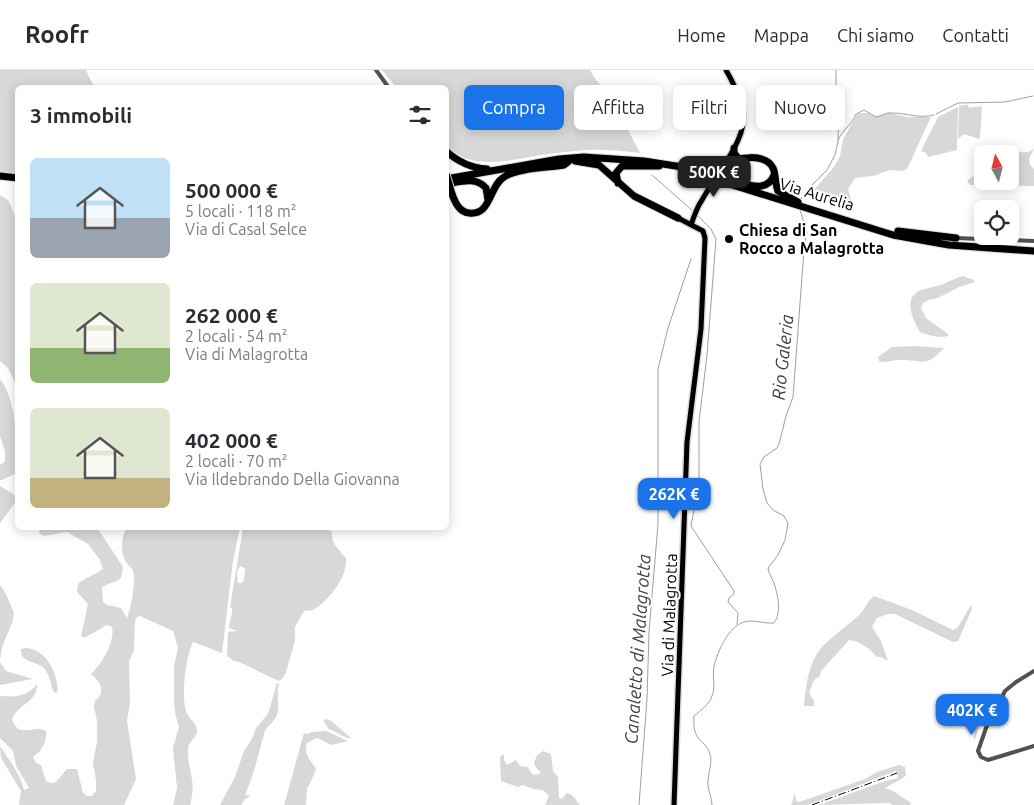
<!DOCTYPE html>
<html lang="it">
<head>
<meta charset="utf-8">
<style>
  body { margin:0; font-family:Ubuntu,sans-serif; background:#f7f7f7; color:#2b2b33; height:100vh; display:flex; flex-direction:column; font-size:19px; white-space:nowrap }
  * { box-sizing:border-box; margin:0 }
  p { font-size:16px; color:#7c7c81 }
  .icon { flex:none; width:28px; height:28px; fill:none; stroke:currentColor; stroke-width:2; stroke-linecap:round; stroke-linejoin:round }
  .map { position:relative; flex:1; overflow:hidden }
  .panel { position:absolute; left:15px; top:15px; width:434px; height:445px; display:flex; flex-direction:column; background:#fff; border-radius:8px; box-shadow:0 2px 12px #0003 }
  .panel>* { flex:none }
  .top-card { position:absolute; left:464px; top:15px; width:475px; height:45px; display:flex; gap:10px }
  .needle { width:32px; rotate:353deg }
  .buttons { position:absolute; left:974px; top:75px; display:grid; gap:10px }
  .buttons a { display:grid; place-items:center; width:45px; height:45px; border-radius:8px; background:#fff; box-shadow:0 2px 12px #0003; font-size:25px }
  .price { position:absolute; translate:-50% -42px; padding:0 11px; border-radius:10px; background:#1a73e8; color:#fff; font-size:16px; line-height:32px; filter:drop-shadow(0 1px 2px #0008) }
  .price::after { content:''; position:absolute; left:50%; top:30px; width:15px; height:11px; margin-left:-8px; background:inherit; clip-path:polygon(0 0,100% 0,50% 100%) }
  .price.on { background:#222; color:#fff }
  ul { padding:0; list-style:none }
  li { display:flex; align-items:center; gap:15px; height:125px; padding:0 15px }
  li span { display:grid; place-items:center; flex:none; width:140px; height:100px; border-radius:8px; color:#555 }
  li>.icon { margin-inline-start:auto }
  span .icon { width:60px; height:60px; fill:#fffc; stroke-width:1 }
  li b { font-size:21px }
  h2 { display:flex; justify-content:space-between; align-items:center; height:60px; padding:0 15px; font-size:21px }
  .tag { padding:0 18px; border-radius:8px; background:#fff; box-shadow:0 2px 12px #0003; font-size:18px; line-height:45px }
  .tag.on { background:#1a73e8; color:#fff }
  header { display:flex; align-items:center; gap:30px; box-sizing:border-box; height:70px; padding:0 25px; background:#fff; border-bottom:1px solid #e1e1e2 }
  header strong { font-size:24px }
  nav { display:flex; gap:28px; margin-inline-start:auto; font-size:18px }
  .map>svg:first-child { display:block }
  .green { fill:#d8d8d8; fill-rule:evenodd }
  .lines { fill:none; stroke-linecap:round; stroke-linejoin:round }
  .stream { stroke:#9f9f9f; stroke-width:1 }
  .major-casing { stroke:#dbdbdb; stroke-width:8 }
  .highway-casing { stroke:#dbdbdb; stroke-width:9 }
  .minor { stroke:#515151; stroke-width:4 }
  .major { stroke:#000; stroke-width:5 }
  .highway { stroke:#000; stroke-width:7 }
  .rail { stroke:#000; stroke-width:1; stroke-dasharray:8 2.5 1 2.5; stroke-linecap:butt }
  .highway-bridge-casing { stroke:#dbdbdb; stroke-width:9; stroke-linecap:butt }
  .highway-bridge { stroke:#000; stroke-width:7 }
  .poi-dot { fill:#000; stroke:#fff; stroke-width:2 }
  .labels { text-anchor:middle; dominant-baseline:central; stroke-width:4; stroke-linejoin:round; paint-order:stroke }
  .street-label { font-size:16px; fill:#000; stroke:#fff }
  .poi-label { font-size:16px; font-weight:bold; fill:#000; stroke:#fff; text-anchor:start }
  .water-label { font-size:18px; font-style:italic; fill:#404040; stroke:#fff }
</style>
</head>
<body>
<header>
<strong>Roofr</strong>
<nav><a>Home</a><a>Mappa</a><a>Chi siamo</a><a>Contatti</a></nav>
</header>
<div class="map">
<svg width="1034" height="735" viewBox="0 0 1034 735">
  <rect width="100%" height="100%" fill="#fff"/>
  <path class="green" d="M 0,0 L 86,0 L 92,13 L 96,17 L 18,18 L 17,104 L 0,102 Z
    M 382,0 L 590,0 L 596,10 L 609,24 L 640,83 C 623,81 603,79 586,80 C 571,81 556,83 541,85 C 510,90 471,102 446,75 L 446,18 L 396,17 Z
    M 963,35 L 968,35 L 969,38 L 981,36 L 982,38 L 980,67 L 979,69 L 964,64 L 958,69 L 959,36 Z
    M 958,37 L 957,80 L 928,87 L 926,83 L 921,81 L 938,47 Z
    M 860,43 L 868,43 L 875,47 L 890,43 L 907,47 L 931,47 L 907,99 L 902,101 L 890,100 L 873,106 L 855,108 L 848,119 L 851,130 L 854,134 L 854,136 L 851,136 C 841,132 820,130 814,120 L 834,97 L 840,86 L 843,70 L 857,44 Z
    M 1034,79 L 1029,89 L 1030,95 L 1034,99 L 1034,116 L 970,115 L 967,111 L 982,99 L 982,111 L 1010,111 L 1010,84 L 994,84 C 1006,75 1021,88 1034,79 Z
    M 0,125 L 8,130 L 17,150 L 17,317 L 8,298 L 0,291 Z
    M 963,206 L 974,210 L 975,212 L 959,217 L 938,228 L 929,230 L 923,233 L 921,238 L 926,248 L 948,264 L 948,266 C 939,269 929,265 920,262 C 913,250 902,228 921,220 C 927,218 934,217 941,215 C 948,212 955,208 963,206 Z
    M 914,276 L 944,278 C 925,299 922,289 899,290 C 891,290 886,294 879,291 L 878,287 L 892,277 Z
    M 0,309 C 16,328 18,376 17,400 L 15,404 L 2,410 L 0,410 L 0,395 L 5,391 L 5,382 L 0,366 Z
    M 0,416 L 13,424 L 18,429 L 0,453 Z
    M 40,458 L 98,459 L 123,497 L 121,508 C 116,513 106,513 102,518 L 103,532 L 107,535 L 121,538 L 127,548 C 131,538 136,512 133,501 C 132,497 128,496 126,492 C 120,483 121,466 127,458 L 177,458 L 177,460 L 185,460 L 194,458 L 240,458 L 233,491 L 222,583 L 193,572 C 186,585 181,627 186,641 C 188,649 198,653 197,661 C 197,669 187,671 188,681 C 188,703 197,711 190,735 L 173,735 L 177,718 L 173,678 L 179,657 L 175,643 L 174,629 L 174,596 L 178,578 L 173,561 L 140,546 L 137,547 L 135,551 L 134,580 L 129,591 L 130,632 L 127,651 L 136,709 L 124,735 L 19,735 L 21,721 L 1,688 L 0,676 C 9,690 20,703 24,720 L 29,718 L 16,696 L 13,681 L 0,668 L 0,626 C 15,627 27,627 37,614 C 37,634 19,632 12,649 C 19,670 33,654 46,661 C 47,672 42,681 33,687 L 36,693 L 41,695 L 46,711 L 51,713 L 56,712 L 67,699 L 77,699 L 83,723 L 87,726 L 92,726 L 96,721 L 96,710 L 93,693 L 97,672 L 97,651 L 94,637 L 95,631 C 106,622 101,612 91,604 C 102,594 115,572 112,557 L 107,555 L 84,568 L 81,566 L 88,534 L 77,522 L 78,514 C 86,507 95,505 103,499 L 100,490 L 88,474 L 67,462 L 43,466 L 39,463 Z
    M 243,458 L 324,458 L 332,462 C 331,474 340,481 346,488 C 348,506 330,529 315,539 C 312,541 308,540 304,541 L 295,557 L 295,571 L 286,602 L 282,609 L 279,611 L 239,592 L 234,591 L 227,586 L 228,562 L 237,561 L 229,558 C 229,550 233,545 232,538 L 230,537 ZM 240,496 L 245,498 L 244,510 L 242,513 L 238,513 L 237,503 Z
    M 0,515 L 6,524 L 14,543 L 13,550 L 2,577 L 0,590 Z
    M 874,526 L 912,540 L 953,560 L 958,557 L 971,535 L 972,539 L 958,571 L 953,572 L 895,544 L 888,544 L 877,548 L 872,557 L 881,571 L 888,591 L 881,587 L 877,587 C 870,579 860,571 849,570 L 821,601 L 820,606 L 814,610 L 809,623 L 814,631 L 814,636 L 804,636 C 806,616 808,593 822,577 C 833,565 848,556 860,544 C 865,539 868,530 874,526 Z
    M 26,578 C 47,580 56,601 58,620 L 56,623 L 53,621 C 51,613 49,604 44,598 C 37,591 19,593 21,579 Z
    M 0,592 L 6,601 L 33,609 L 0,615 Z
    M 277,613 L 279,614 C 276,624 280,635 277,645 C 274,653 266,656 264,664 C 258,685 254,705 245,725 L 251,726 L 245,729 L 241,735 L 220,735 L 235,707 L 244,681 L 252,669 L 256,658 L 268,644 Z
    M 984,634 L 991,636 L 983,648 L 974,671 C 973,660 975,642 984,634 Z
    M 324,649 L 330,650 L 350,667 L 349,669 L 329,659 L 324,652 Z
    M 326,661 L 348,671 L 332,675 L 317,668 L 307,673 C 303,685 311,690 316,699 L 309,716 L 307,718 L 306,735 L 284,735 L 304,663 L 307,664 L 312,662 Z
    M 543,681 L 551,684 L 553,701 L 558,707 L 559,728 L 562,729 L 567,723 L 572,725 L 580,735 L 545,735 L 549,726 L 543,720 L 533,719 L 523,715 L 518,717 L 501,711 L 500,687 L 504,684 L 504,690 L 507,695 L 516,690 L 520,696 L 528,697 C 531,703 532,706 539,704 L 541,702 L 537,699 L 534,693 L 537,685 Z
    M 899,695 L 905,697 L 906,705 L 903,708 L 885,718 L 893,721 L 911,733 L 910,735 L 893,735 L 889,733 L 819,735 L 885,711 L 898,708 L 896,701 L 808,735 L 791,735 L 795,723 L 796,731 L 799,732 L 865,709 L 877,702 Z"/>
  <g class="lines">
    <path class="stream" d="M 936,44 L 958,33 L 1005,32 L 1033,26
      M 838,70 C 843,60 852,54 856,44 L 864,40 L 876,47 C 882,46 886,42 892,43 C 907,43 918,49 934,45
      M 652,105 L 694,142
      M 801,129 L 807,120 L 827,100 L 835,85 L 838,71 L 839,37 L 836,17 L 836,0
      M 800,140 L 807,163 L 804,175
      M 696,144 L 711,159 L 716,169 L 707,285 L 699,352 L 699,411 L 691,456 L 734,521 L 734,524 L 729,528 L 728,532 L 738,543 L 737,554
      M 639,735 L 647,629 L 649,562 L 658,454 L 658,299 L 668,258 L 691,189
      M 712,735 C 712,728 709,723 708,716 C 707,706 713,693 710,684 C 704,667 692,673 694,646 C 701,640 709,635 712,626 C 716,617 712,605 714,596 C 718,581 728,557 744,552 C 754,549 764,554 774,553 C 782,542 778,526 774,513 C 772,508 769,504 768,498 L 778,485 L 785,470 L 788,453 L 784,446 L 773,440 L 767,433 L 763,419 L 760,394 L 764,387 L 777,378 L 779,374 L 786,346 L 793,327 L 804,180"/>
    <g class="major-casing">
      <path id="major" d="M 691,155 C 694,146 697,137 702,130 C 713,109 743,74 743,51 C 744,35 734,14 726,0
        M 674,735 L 687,372 L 701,259 L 705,168 L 703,161 L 678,148"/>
    </g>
    <g class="highway-casing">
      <path id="highway" d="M 734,78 L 734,83 L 738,88
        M 446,81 C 458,92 471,98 487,99
        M 575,91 L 599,95 L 634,126 L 678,148
        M 724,93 C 737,88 765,82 773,98 C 776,105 775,114 778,121 L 798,132
        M 0,106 L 18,108
        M 446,109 L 559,89 L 584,87 L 644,91 L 682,97 L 708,104
        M 723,109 C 739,110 766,127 774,105
        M 723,112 L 893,165 L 949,175 L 1034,181
        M 618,113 L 616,103 L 622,96 L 659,96
        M 446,114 C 460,112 475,106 486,118 L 488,130
        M 452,124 C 455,132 459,142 469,143 C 491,146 489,116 504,107 C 518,98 547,98 564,95 L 568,92
        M 898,161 L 956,168"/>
    </g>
    <path class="minor" d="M 376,0 L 389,18
      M 956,168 L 1034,171
      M 1034,601 L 1016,612 L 1005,621 L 986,658 L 978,681 L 981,687 L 988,690 L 1034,676"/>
    <use href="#major" class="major"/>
    <use href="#highway" class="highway"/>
    <path class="rail" d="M 812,735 L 897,703"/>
    <g class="highway-bridge-casing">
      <path id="highway-bridge" d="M 446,104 L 452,124
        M 707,107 L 723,112"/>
    </g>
    <use href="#highway-bridge" class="highway-bridge"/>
  </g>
  <circle class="poi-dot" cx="729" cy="169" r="5"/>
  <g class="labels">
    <g class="street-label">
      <text transform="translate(817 124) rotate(17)">Via Aurelia</text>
      <text transform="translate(669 545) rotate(-88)">Via di Malagrotta</text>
    </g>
    <g class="poi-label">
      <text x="739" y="160">Chiesa di San<tspan x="739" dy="18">Rocco a Malagrotta</tspan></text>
    </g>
    <g class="water-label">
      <text transform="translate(782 287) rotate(-84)">Rio Galeria</text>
      <text transform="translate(637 579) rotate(-86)">Canaletto di Malagrotta</text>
    </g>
  </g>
</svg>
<div class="buttons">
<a><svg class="needle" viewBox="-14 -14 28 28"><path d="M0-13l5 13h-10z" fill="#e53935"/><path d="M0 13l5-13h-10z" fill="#7c7c81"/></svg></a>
<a><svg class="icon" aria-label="locate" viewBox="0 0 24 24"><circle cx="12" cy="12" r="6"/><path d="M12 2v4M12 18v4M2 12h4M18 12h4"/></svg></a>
</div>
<b class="price on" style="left:714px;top:128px">500K €</b>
<b class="price" style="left:674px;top:450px">262K €</b>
<b class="price" style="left:972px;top:666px">402K €</b>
<div class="top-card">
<a class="tag on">Compra</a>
<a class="tag">Affitta</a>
<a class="tag">Filtri</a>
<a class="tag">Nuovo</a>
</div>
<section class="panel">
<h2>3 immobili<svg class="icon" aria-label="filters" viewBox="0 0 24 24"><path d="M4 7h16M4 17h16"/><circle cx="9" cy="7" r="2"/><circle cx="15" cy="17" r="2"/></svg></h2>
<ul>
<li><span style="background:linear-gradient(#bfe0f5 60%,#9aa5b1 0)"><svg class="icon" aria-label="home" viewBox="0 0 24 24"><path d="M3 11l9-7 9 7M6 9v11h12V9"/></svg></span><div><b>500 000 €</b><p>5 locali · 118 m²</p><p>Via di Casal Selce</p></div></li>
<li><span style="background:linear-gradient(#dfe7d0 65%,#8fb573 0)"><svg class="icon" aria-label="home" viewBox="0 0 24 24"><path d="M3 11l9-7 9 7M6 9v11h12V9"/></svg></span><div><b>262 000 €</b><p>2 locali · 54 m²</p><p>Via di Malagrotta</p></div></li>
<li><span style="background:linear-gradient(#dfe7d0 70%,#c2b280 0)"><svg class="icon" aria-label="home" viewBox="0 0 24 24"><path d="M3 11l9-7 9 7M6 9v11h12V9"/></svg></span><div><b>402 000 €</b><p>2 locali · 70 m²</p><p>Via Ildebrando Della Giovanna</p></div></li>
</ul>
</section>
</div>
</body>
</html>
